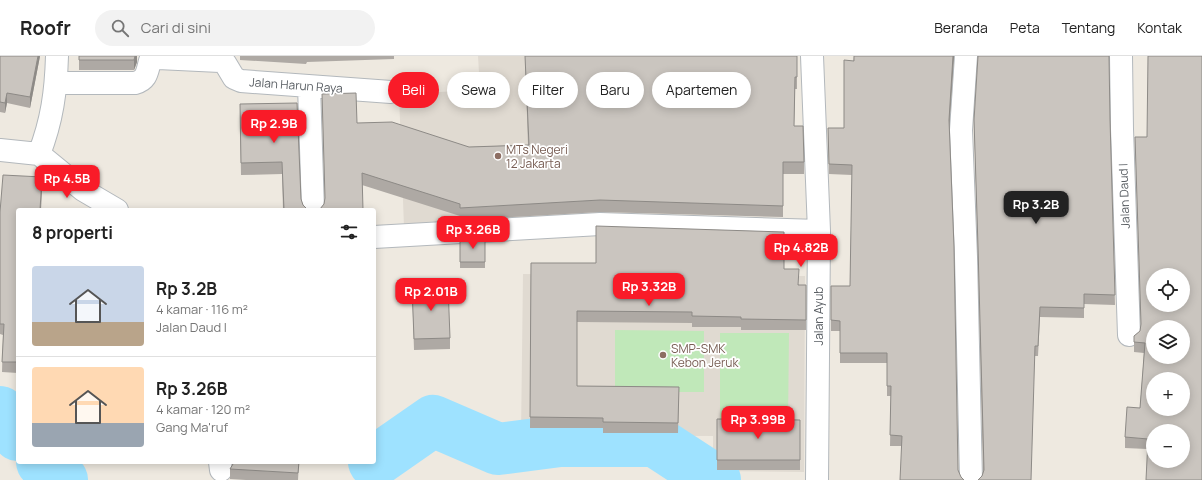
<!DOCTYPE html>
<html lang="id">
<head>
<meta charset="utf-8">
<style>
  body { margin:0; font-family:Manrope,sans-serif; background:#f2f2f2; color:#222; height:100vh; display:flex; flex-direction:column; font-size:15px; white-space:nowrap }
  * { box-sizing:border-box; margin:0 }
  p { font-size:13px; color:#767676 }
  .icon { flex:none; width:22px; height:22px; fill:none; stroke:currentColor; stroke-width:2; stroke-linecap:round; stroke-linejoin:round }
  .map { position:relative; flex:1; overflow:hidden }
  .sheet { position:absolute; left:16px; top:152px; width:360px; height:256px; display:flex; flex-direction:column; background:#fff; border-radius:4px; box-shadow:0 2px 10px #0003 }
  .sheet>* { flex:none }
  .top-card { position:absolute; left:388px; top:16px; width:380px; height:36px; display:flex; gap:8px }
  .tools { position:absolute; left:1146px; top:212px; display:grid; gap:8px }
  .tools a { display:grid; place-items:center; width:44px; height:44px; border-radius:50%; background:#fff; box-shadow:0 2px 10px #0003; font-size:20px }
  .price { position:absolute; translate:-50% -34px; padding:0 9px; border-radius:8px; background:#f91b28; color:#fff; font-size:13px; line-height:26px; filter:drop-shadow(0 1px 2px #0008) }
  .price::after { content:''; position:absolute; left:50%; top:24px; width:12px; height:9px; margin-left:-6px; background:inherit; clip-path:polygon(0 0,100% 0,50% 100%) }
  .price.selected { background:#222; color:#fff }
  ul { padding:0; list-style:none }
  li { display:flex; align-items:center; gap:12px; height:100px; padding:0 16px }
  li+li { border-top:1px solid #e0e0e0 }
  li span { display:grid; place-items:center; flex:none; width:112px; height:80px; border-radius:4px; color:#555 }
  li>.icon { margin-inline-start:auto }
  span .icon { width:48px; height:48px; fill:#fffc; stroke-width:1 }
  li b { font-size:17px }
  h2 { display:flex; justify-content:space-between; align-items:center; height:48px; padding:0 16px; font-size:17px }
  .pill { padding:0 14px; border-radius:18px; background:#fff; box-shadow:0 2px 10px #0003; font-size:14px; line-height:36px }
  .pill.selected { background:#f91b28; color:#fff }
  header { display:flex; align-items:center; gap:24px; box-sizing:border-box; height:56px; padding:0 20px; background:#fff; border-bottom:1px solid #e0e0e0 }
  header strong { font-size:19px }
  nav { display:flex; gap:22px; margin-inline-start:auto; font-size:14px }
  .search { width:280px; height:36px; background:#f2f2f2; display:flex; align-items:center; gap:10px; box-sizing:border-box; padding:0 14px; border-radius:22px; color:#767676; font-size:15px }
  .map>svg:first-child { display:block }
  .education { fill:#e0dad1 }
  .green { fill:#c0e8b9 }
  .lines { fill:none; stroke-linecap:round; stroke-linejoin:round }
  .river { stroke:#9ee2ff; stroke-width:52 }
  .street-casing { stroke:#b3b8bc; stroke-width:24 }
  .street { stroke:#fff; stroke-width:22 }
  .wall { fill:#aea9a4 }
  .shaded-wall { fill:#8d8a86 }
  .building { fill:#cac5bf; stroke:#8d8a86; fill-rule:evenodd }
  .education-dot { fill:#8d6e63; stroke:#fff; stroke-width:1.5 }
  .labels { text-anchor:middle; dominant-baseline:central; stroke-width:3.5; stroke-linejoin:round; paint-order:stroke }
  .street-label { font-size:12px; fill:#595e63; stroke:#fff }
  .education-label { font-size:12px; fill:#785e54; stroke:#fff; text-anchor:start }
</style>
</head>
<body>
<header>
<strong>Roofr</strong>
<div class="search"><svg class="icon" aria-label="search" viewBox="0 0 24 24"><circle cx="10" cy="10" r="6"/><path d="M15 15l6 6"/></svg>Cari di sini</div>
<nav><a>Beranda</a><a>Peta</a><a>Tentang</a><a>Kontak</a></nav>
</header>
<div class="map">
<svg width="1202" height="424" viewBox="0 0 1202 424">
  <rect width="100%" height="100%" fill="#eee9e0"/>
  <path class="education" d="M 478,0 L 590,0 L 597,163 L 404,171 L 399,38 L 480,34 Z
    M 523,218 L 805,220 L 804,416 L 713,415 L 713,380 L 521,379 Z"/>
  <path class="green" d="M 615,274 L 704,275 L 704,336 L 615,336 Z
    M 720,277 L 789,277 L 788,369 L 720,368 Z"/>
  <g class="lines">
    <path class="river" d="M 0,356 L 18,379
      M 42,406 L 62,424
      M 374,406 L 433,365 L 498,393 L 560,385 L 655,385 L 715,424"/>
    <g class="street-casing">
      <path id="street" d="M 812,0 L 819,175 L 817,424
        M 966,0 L 961,74 L 966,201 L 971,424
        M 1121,0 L 1122,73 L 1129,279
        M 56,27 L 135,27 C 147,24 147,16 150,5 L 158,2 L 220,5 L 225,7 L 234,22 L 241,25 L 391,36
        M 309,30 L 313,154
        M 0,94 L 39,98 C 52,65 56,35 57,0
        M 39,98 L 83,134 L 117,154
        M 374,181 L 600,168 L 819,175
        M 220,406 L 221,414"/>
    </g>
    <use href="#street" class="street"/>
  </g>
  <path class="wall" d="M 0,0 L 40,0 L 30,52 L 7,47 L 5,57 L 0,56 Z
    M 79,0 L 137,0 L 137,6 L 134,14 L 79,14 Z
    M 240,0 L 394,0 L 394,3 L 307,6 L 306,8 L 240,4 Z
    M 525,0 L 797,0 L 797,33 L 795,33 L 794,70 L 804,106 L 804,118 L 783,118 L 783,161 L 600,156 L 460,164 L 460,160 L 362,129 L 320,153 L 324,148 L 325,143 L 322,38 L 357,67 L 469,91 L 528,89 Z
    M 854,0 L 954,0 L 949,71 L 902,390 L 890,390 L 891,340 L 887,340 L 887,307 L 840,307 L 840,275 L 831,275 L 831,230 L 850,230 L 852,119 L 829,118 L 828,72 L 844,72 Z
    M 1202,0 L 1147,393 L 1125,392 L 1125,381 L 1140,352 L 1144,297 L 1134,296 L 1134,280 L 1140,275 L 1141,270 L 1135,81 L 1147,81 Z
    M 297,47 L 301,143 L 303,149 L 307,153 L 310,154 L 283,154 L 282,118 L 241,119 L 240,60 Z
    M 1110,63 L 1115,249 L 1084,248 L 1084,262 L 1040,261 L 1038,300 L 1035,300 L 982,420 L 983,415 L 978,201 L 974,64 Z
    M 42,132 L 18,154 L 18,317 L 2,316 L 3,279 L 0,278 L 0,156 Z
    M 485,181 L 485,212 L 460,212 L 460,183 Z
    M 531,207 L 784,213 L 799,229 L 806,229 L 806,274 L 741,274 L 741,271 L 692,271 L 692,267 L 577,266 L 577,330 L 679,331 L 678,377 L 603,377 L 603,372 L 530,372 Z
    M 412,231 L 450,282 L 450,293 L 414,294 Z
    M 717,363 L 800,364 L 800,414 L 717,414 Z
    M 151,406 L 170,406 L 151,407 Z
    M 233,406 L 299,406 L 298,424 L 246,424 L 230,423 L 230,413 L 233,408 Z"/>
  <path class="shaded-wall" d="M 38,0 L 40,0 L 30,52 L 30,41 Z
    M 135,0 L 137,0 L 137,6 L 134,14 L 134,4 Z
    M 953,0 L 954,0 L 949,74 L 949,64 Z
    M 7,37 L 7,47 L 5,57 L 5,47 Z
    M 42,121 L 42,132 L 41,154 L 40,154 Z"/>
  <path class="building" d="M 0,0 L 38,0 L 30,41 L 7,37 L 5,47 L 0,46 Z
    M 79,0 L 135,0 L 134,4 L 79,4 Z
    M 525,0 L 797,0 L 797,21 L 795,21 L 794,70 L 803,70 L 804,106 L 783,106 L 783,150 L 600,144 L 460,152 L 460,148 L 362,117 L 363,154 L 315,154 L 320,153 L 324,148 L 325,142 L 322,38 L 356,37 L 357,67 L 392,66 L 469,91 L 529,89 Z
    M 854,0 L 953,0 L 949,64 L 954,191 L 958,414 L 961,421 L 964,424 L 900,424 L 902,380 L 890,379 L 891,330 L 887,330 L 887,297 L 840,297 L 840,265 L 831,264 L 831,230 L 850,230 L 852,109 L 829,108 L 828,72 L 844,72 L 844,4 L 854,5 Z
    M 978,0 L 1109,0 L 1110,63 L 1115,239 L 1084,238 L 1084,252 L 1040,251 L 1038,290 L 1035,290 L 1031,424 L 978,424 L 982,420 L 984,414 L 978,191 L 974,64 Z
    M 1148,0 L 1202,0 L 1202,424 L 1146,424 L 1148,383 L 1125,381 L 1127,351 L 1140,352 L 1145,287 L 1134,286 L 1134,280 L 1140,275 L 1141,268 L 1135,81 L 1147,81 ZM 1153,219 L 1183,219 L 1183,249 L 1153,249 ZM 1153,271 L 1183,271 L 1183,301 L 1153,301 ZM 1153,323 L 1183,323 L 1183,353 L 1153,353 ZM 1153,375 L 1183,375 L 1183,405 L 1153,405 Z
    M 297,47 L 301,143 L 303,149 L 307,153 L 310,154 L 284,154 L 282,106 L 241,107 L 240,48 Z
    M 3,119 L 42,121 L 40,154 L 18,154 L 18,306 L 2,306 L 4,268 L 0,268 L 0,156 Z
    M 596,170 L 784,176 L 784,213 L 799,213 L 798,229 L 806,229 L 806,264 L 741,263 L 741,261 L 692,260 L 692,256 L 577,255 L 577,330 L 679,331 L 678,367 L 603,366 L 603,362 L 530,361 L 531,207 L 596,207 Z
    M 485,181 L 485,206 L 460,206 L 460,183 Z
    M 448,229 L 450,282 L 414,283 L 412,231 Z
    M 717,363 L 800,364 L 800,404 L 717,404 Z
    M 233,406 L 299,406 L 298,417 L 230,413 L 233,408 Z"/>
  <g class="education-dot">
    <circle cx="498" cy="100" r="4"/>
    <circle cx="663" cy="299" r="4"/>
  </g>
  <g class="labels">
    <g class="street-label">
      <text transform="translate(296 29) rotate(4)">Jalan Harun Raya</text>
      <text transform="translate(1124 140) rotate(-92)">Jalan Daud I</text>
      <text transform="translate(818 260) rotate(-90)">Jalan Ayub</text>
    </g>
    <g class="education-label">
      <text x="506" y="93">MTs Negeri<tspan x="506" dy="14">12 Jakarta</tspan></text>
      <text x="671" y="292">SMP-SMK<tspan x="671" dy="14">Kebon Jeruk</tspan></text>
    </g>
  </g>
</svg>
<div class="tools">
<a><svg class="icon" aria-label="locate" viewBox="0 0 24 24"><circle cx="12" cy="12" r="6"/><path d="M12 2v4M12 18v4M2 12h4M18 12h4"/></svg></a>
<a><svg class="icon" aria-label="layers" viewBox="0 0 24 24"><path d="M12 4l9 5-9 5-9-5zM3 14l9 5 9-5"/></svg></a>
<a>+</a>
<a>−</a>
</div>
<b class="price" style="left:274px;top:88px">Rp 2.9B</b>
<b class="price" style="left:67px;top:143px">Rp 4.5B</b>
<b class="price selected" style="left:1036px;top:169px">Rp 3.2B</b>
<b class="price" style="left:473px;top:194px">Rp 3.26B</b>
<b class="price" style="left:801px;top:212px">Rp 4.82B</b>
<b class="price" style="left:649px;top:251px">Rp 3.32B</b>
<b class="price" style="left:431px;top:256px">Rp 2.01B</b>
<b class="price" style="left:758px;top:384px">Rp 3.99B</b>
<div class="top-card">
<a class="pill selected">Beli</a>
<a class="pill">Sewa</a>
<a class="pill">Filter</a>
<a class="pill">Baru</a>
<a class="pill">Apartemen</a>
</div>
<section class="sheet">
<h2>8 properti<svg class="icon" aria-label="filters" viewBox="0 0 24 24"><path d="M4 7h16M4 17h16"/><circle cx="9" cy="7" r="2"/><circle cx="15" cy="17" r="2"/></svg></h2>
<ul>
<li><span style="background:linear-gradient(#c9d6e8 70%,#b9a48a 0)"><svg class="icon" aria-label="home" viewBox="0 0 24 24"><path d="M3 11l9-7 9 7M6 9v11h12V9"/></svg></span><div><b>Rp 3.2B</b><p>4 kamar · 116 m²</p><p>Jalan Daud I</p></div></li>
<li><span style="background:linear-gradient(#ffd9b3 70%,#9aa5b1 0)"><svg class="icon" aria-label="home" viewBox="0 0 24 24"><path d="M3 11l9-7 9 7M6 9v11h12V9"/></svg></span><div><b>Rp 3.26B</b><p>4 kamar · 120 m²</p><p>Gang Ma'ruf</p></div></li>
</ul>
</section>
</div>
</body>
</html>
